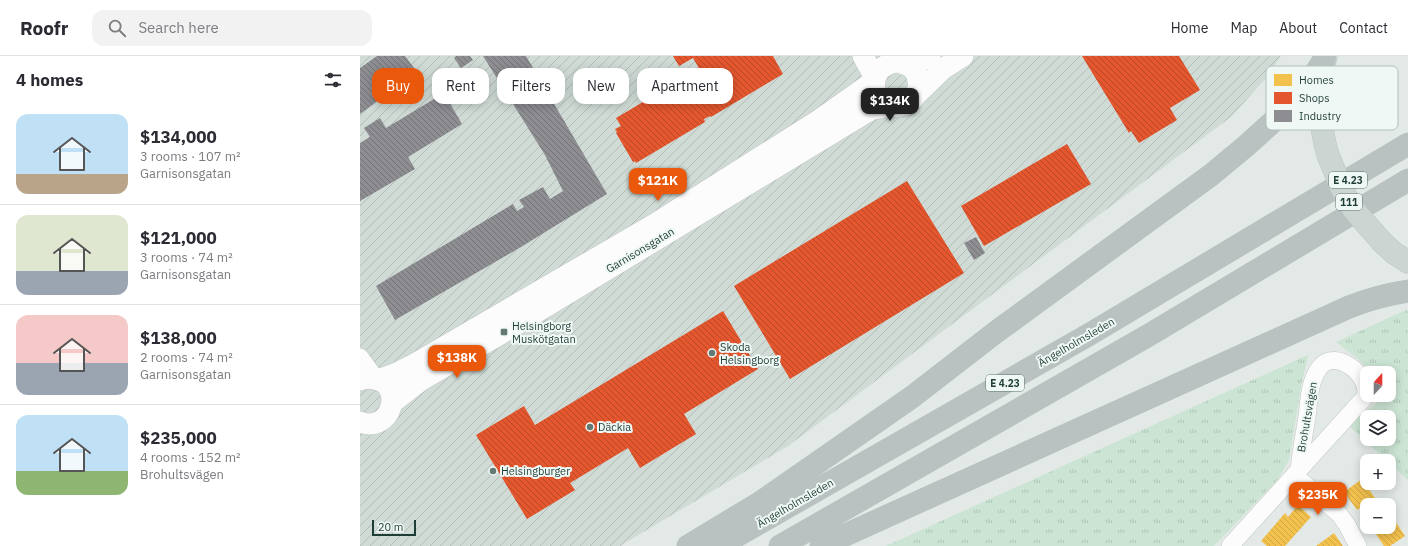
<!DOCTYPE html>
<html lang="en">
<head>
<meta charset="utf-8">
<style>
  body { margin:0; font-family:"IBM Plex Sans",sans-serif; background:#f2f2f3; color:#2b2b33; height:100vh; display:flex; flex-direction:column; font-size:15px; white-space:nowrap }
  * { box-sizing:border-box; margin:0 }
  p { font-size:13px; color:#7c7c81 }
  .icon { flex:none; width:22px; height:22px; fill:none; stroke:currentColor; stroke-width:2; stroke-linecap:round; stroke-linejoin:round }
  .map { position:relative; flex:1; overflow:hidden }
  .details { display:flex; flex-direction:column; background:#fff; width:360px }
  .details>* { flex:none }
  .guide { position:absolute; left:12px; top:12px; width:380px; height:36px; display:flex; gap:8px }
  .needle { width:26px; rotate:21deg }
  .buttons { position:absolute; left:1000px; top:310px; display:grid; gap:8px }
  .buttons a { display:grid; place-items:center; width:36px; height:36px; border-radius:8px; background:#fff; box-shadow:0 2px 10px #0003; font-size:20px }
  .scale { position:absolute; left:12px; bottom:10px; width:44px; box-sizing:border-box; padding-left:4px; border:2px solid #1f3d37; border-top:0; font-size:11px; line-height:14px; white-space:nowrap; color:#1f3d37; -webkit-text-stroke:3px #f0f8f5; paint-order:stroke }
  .price { position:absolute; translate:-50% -34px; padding:0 9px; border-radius:8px; background:#ea580c; color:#fff; font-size:13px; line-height:26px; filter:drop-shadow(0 1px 2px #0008) }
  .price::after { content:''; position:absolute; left:50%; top:24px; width:12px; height:9px; margin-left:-6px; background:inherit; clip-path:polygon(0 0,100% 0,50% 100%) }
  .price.on { background:#222; color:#fff }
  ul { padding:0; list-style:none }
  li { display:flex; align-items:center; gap:12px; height:100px; padding:0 16px }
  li+li { border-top:1px solid #e1e1e2 }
  li span { display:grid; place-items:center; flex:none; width:112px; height:80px; border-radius:12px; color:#555 }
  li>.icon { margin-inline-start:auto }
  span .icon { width:48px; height:48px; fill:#fffc; stroke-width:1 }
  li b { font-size:17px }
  h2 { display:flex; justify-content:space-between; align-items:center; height:48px; padding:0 16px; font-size:17px }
  .tag { padding:0 14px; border-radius:12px; background:#fff; box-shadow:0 2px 10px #0003; font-size:14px; line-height:36px }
  .tag.on { background:#ea580c; color:#fff }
  header { display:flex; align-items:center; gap:24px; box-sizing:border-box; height:56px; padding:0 20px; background:#fff; border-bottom:1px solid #e1e1e2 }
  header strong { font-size:19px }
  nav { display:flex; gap:22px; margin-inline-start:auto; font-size:14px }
  .search { width:280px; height:36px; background:#f2f2f3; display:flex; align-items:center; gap:10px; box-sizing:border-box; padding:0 14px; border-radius:12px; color:#7c7c81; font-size:15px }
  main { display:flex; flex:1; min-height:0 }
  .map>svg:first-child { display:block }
  .industrial { fill:url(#industrial-furrows) }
  .grass { fill:url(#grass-tufts); fill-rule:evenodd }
  .homes { fill:url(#homes-back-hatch) }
  .shops { fill:url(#shops-back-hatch) }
  .industry { fill:url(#industry-back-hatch) }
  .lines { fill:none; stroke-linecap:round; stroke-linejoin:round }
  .minor-casing { stroke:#c0c6c3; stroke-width:18 }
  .tertiary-casing { stroke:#c0c6c3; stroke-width:22 }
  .primary-casing { stroke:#bbc5c3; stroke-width:23 }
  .motorway-casing { stroke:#bbc5c3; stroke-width:23 }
  .minor { stroke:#fbfcfb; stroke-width:17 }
  .tertiary { stroke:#fbfcfb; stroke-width:21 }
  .primary { stroke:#cdd5d3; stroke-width:22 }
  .motorway { stroke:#b9c2c1; stroke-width:22 }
  .primary-bridge-casing { stroke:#bbc5c3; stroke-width:23; stroke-linecap:butt }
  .primary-bridge { stroke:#cdd5d3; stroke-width:22 }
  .poi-dot { fill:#647974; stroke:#f0f8f5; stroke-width:1.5 }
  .labels { text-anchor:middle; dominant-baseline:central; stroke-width:4; stroke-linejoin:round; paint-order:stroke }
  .shield { fill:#f0f8f5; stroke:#5e7570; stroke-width:1 }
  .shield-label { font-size:10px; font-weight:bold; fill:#1f3d37 }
  .street-label { font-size:11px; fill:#1f3d37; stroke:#f0f8f5 }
  .poi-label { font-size:11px; fill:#1f3d37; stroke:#f0f8f5; text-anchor:start }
  .key { fill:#f0f8f5; stroke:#b1c0bc; stroke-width:1 }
  .key-label { font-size:11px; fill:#1f3d37 }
</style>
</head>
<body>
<header>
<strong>Roofr</strong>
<div class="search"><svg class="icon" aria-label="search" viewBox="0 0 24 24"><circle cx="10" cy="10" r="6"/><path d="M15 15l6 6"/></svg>Search here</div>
<nav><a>Home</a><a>Map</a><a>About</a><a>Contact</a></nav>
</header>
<main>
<section class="details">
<h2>4 homes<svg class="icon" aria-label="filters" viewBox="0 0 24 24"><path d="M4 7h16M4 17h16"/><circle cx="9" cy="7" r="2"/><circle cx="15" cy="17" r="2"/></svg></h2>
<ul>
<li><span style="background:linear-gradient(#bfe0f5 75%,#b9a48a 0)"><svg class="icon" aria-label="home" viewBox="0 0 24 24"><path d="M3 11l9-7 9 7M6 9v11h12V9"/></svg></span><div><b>$134,000</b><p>3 rooms · 107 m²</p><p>Garnisonsgatan</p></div></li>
<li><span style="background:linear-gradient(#dfe7d0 70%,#9aa5b1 0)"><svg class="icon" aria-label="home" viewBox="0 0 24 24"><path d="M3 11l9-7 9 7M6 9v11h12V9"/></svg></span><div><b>$121,000</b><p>3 rooms · 74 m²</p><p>Garnisonsgatan</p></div></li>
<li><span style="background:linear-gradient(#f6c9c9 60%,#9aa5b1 0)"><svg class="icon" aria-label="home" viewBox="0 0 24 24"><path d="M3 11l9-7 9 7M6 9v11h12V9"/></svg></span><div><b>$138,000</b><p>2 rooms · 74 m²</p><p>Garnisonsgatan</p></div></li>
<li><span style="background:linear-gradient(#bfe0f5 70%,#8fb573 0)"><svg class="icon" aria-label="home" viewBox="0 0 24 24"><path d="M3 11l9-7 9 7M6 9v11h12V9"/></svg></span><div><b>$235,000</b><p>4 rooms · 152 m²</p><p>Brohultsvägen</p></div></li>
</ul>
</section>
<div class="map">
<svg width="1048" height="490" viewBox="0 0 1048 490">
  <defs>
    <pattern id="industrial-furrows" width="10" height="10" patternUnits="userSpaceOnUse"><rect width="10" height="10" fill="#d0dbd6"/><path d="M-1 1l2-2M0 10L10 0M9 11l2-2" fill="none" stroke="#b2bdb8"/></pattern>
    <pattern id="grass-tufts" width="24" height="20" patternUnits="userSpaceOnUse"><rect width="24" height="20" fill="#cbe4d3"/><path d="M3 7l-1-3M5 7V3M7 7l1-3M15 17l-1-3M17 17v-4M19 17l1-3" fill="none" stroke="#aec4b6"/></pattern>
    <pattern id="homes-back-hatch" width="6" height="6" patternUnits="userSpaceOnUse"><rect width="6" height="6" fill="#f2c14e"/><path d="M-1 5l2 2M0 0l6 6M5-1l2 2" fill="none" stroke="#cfa745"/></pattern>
    <pattern id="shops-back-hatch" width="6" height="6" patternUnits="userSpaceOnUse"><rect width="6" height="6" fill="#e4572e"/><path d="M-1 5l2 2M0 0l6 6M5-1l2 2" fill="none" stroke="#b84928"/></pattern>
    <pattern id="industry-back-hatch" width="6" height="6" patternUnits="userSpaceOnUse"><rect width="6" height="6" fill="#8d8d92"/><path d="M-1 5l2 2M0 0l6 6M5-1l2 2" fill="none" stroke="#737478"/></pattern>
  </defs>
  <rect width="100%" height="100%" fill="#e3e9e6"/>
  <path class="industrial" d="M 0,0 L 921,0 L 907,21 L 871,61 L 428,390 L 260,490 L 0,490 Z"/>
  <path class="grass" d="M 1046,254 L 1048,255 L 1048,424 L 1029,407 L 1029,405 L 1027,405 L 986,367 L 1016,348 L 1020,339 L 1029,339 L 1029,317 L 1012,317 L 997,302 L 976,286 ZM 1007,361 L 1029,361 L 1029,383 L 1007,383 Z
    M 948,299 L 941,330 L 929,404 L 918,423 L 854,490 L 526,490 Z"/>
  <path class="homes" d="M 1002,423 L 1015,442 L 997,454 L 984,436 Z
    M 938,449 L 951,461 L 925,490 L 907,490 L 901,485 L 925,457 L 928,461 Z
    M 1033,462 L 1045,480 L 1030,490 L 1024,490 L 1014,475 L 1020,471 L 1029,471 L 1029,464 Z
    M 974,477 L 983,490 L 956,490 Z"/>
  <path class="shops" d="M 313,0 L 413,0 L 423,18 L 351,61 L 350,60 L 344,63 L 345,66 L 276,107 L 275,105 L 273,106 L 256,77 L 257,76 L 255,73 L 261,70 L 256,62 L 315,27 L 320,35 L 325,32 L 326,34 L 333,31 L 331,27 L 343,19 L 333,2 L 319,10 Z
    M 722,0 L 819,0 L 840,34 L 810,52 L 817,64 L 779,87 L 771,75 L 769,77 Z
    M 707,88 L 731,128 L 624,190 L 601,150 Z
    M 547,125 L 604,217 L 430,323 L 374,230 Z
    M 363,255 L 398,313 L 324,358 L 336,378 L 280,412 L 268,392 L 210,427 L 215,434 L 167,463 L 116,379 L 164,350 L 175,369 Z"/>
  <path class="industry" d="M 17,0 L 45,0 L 57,16 L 0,58 L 0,12 Z
    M 96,0 L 110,0 L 113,4 L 101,12 L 94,2 Z
    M 123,0 L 166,0 L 247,138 L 161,191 L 35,264 L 16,230 L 153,148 L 157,155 L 164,151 L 159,144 L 183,131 L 190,143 L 203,135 L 185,99 Z
    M 84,37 L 102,68 L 48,101 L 55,113 L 0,145 L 0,87 L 10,81 L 4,72 L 20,62 L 26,72 Z
    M 616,181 L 625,197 L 614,204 L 604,187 Z"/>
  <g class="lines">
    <g class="minor-casing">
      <path id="minor" d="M 0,301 L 16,323
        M 934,419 L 979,458 L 987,469 L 998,490
        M 870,490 L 1005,341 C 1012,319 975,292 960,311 C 949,325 949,345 947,361 C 944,378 941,396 939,413"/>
    </g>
    <g class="tertiary-casing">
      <path id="tertiary" d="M 503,0 L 515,22
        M 532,0 C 535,2 537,4 540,6 C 544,9 549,9 553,13 C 564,26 557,47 541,50 C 510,56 502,7 540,6
        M 544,8 L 560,5 L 570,0
        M 555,40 L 584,12 L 603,0
        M 0,324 C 5,322 10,322 15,323 C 45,329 32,378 0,366
        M 18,324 L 35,318 L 51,310 L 293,169 L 459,64 L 514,25
        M 32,347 L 60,325 L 144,276 L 512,53 L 532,50"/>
    </g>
    <g class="primary-casing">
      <path id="primary" d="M 966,0 C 958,28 959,71 968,99
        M 1022,186 L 1034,197 L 1048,206"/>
    </g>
    <g class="motorway-casing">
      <path id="motorway" d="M 328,490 L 401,446 L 552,341 L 636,276 L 851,119 L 886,90 L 928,52 L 951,24 L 965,2
        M 359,490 L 730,278 L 1048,88
        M 420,490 L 789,279 L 1048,124
        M 461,490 L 989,251 C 1009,243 1028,238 1048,235"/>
    </g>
    <use href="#minor" class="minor"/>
    <use href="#tertiary" class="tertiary"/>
    <use href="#primary" class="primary"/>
    <use href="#motorway" class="motorway"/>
    <g class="primary-bridge-casing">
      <path id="primary-bridge" d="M 968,99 L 982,133 L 993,153 L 1022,186"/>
    </g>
    <use href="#primary-bridge" class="primary-bridge"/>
  </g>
  <g class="poi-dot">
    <rect x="140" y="272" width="8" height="8" rx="2"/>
    <circle cx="352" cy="297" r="4"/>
    <circle cx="230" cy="371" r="4"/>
    <circle cx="133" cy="415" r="4"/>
  </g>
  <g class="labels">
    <g class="shield">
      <rect x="969" y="116" width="38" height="16" rx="3"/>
      <rect x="976" y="138" width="26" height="16" rx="3"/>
      <rect x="626" y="319" width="38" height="16" rx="3"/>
    </g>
    <g class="shield-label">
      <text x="988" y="124">E 4.23</text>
      <text x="989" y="146">111</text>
      <text x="645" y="327">E 4.23</text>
    </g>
    <g class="street-label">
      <text transform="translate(280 194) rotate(-31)">Garnisonsgatan</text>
      <text transform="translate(716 286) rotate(-30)">Ängelholmsleden</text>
      <text transform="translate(947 361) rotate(-80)">Brohultsvägen</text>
      <text transform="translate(435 447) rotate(-30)">Ängelholmsleden</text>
    </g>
    <g class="poi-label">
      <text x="152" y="270">Helsingborg<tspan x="152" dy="13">Muskötgatan</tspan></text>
      <text x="360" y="291">Skoda<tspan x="360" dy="13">Helsingborg</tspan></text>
      <text x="238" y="371">Däckia</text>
      <text x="141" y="415">Helsingburger</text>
    </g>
  </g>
  <rect x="906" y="10" width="132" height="64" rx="6" class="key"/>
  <rect x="914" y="18" width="18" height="12" fill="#f2c14e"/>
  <rect x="914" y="36" width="18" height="12" fill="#e4572e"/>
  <rect x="914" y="54" width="18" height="12" fill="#8d8d92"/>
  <g class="key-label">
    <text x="939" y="28">Homes</text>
    <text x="939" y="46">Shops</text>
    <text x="939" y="64">Industry</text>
  </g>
</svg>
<div class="buttons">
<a><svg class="needle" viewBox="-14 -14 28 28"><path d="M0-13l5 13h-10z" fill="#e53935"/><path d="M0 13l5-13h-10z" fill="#7c7c81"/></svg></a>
<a><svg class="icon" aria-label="layers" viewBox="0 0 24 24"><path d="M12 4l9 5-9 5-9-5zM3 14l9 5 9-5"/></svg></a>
<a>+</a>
<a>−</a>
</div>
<div class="scale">20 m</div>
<b class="price on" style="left:530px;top:66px">$134K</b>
<b class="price" style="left:298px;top:146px">$121K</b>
<b class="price" style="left:97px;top:323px">$138K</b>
<b class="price" style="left:958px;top:460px">$235K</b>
<div class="guide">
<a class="tag on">Buy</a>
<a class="tag">Rent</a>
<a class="tag">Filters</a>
<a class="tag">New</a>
<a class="tag">Apartment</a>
</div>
</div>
</main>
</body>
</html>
